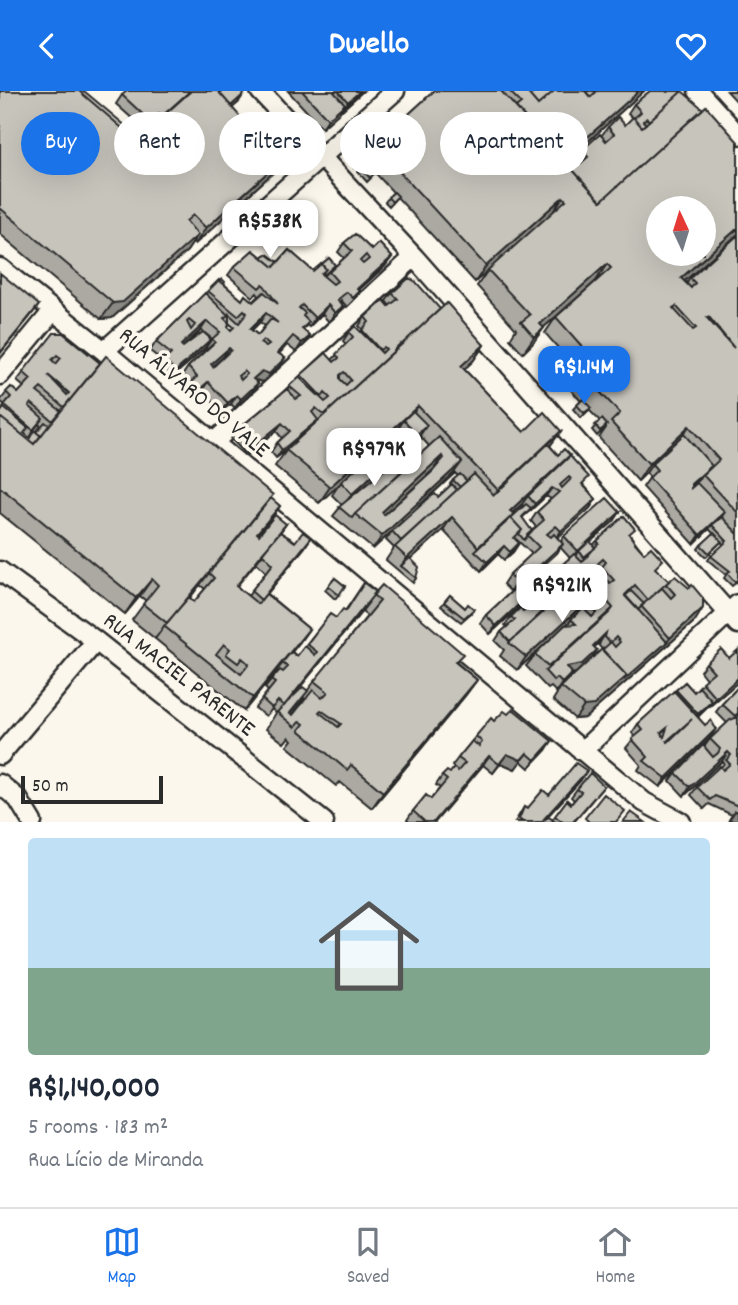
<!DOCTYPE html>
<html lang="en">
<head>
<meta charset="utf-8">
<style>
  body { margin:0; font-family:Dekko,sans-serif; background:#f6f6f7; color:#1f2937; height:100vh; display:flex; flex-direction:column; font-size:26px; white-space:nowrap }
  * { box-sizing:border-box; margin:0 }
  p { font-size:23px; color:#747a83 }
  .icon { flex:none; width:38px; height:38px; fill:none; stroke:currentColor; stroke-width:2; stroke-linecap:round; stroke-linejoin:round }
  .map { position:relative; height:731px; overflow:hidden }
  .side { display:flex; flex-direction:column; background:#fff; flex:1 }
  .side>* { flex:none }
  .banner { position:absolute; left:21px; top:21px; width:696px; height:63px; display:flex; gap:14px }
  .needle { width:46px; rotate:356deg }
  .tools { position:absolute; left:646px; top:105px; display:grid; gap:14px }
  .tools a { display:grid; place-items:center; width:70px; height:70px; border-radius:50%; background:#fff; box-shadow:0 7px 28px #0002; font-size:35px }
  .scale { position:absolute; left:21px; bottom:18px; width:142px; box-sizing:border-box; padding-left:7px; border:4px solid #2b2b2b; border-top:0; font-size:19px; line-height:24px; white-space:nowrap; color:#2b2b2b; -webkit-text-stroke:5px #fbf7ec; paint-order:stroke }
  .price { position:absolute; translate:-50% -60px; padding:0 16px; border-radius:14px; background:#fff; color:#222; font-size:23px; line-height:46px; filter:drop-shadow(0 2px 4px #0008) }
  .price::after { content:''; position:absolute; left:50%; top:42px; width:21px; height:16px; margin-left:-10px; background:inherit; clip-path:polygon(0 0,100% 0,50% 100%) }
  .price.current { background:#1a73e8; color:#fff }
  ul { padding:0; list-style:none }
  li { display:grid; align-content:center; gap:14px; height:371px; padding:0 28px }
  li+li { border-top:2px solid #e0e1e3 }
  li span { display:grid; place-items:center; height:217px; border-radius:7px; color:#555 }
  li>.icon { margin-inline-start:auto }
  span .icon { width:126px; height:126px; fill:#fffc; stroke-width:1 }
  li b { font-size:30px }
  .tag { padding:0 24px; border-radius:32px; background:#fff; box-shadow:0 7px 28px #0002; font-size:24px; line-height:63px }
  .tag.current { background:#1a73e8; color:#fff }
  header { display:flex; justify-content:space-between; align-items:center; height:91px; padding:0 28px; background:#1a73e8; color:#fff; font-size:32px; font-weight:800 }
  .menu { display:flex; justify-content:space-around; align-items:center; height:98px; border-top:2px solid #e0e1e3; background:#fff; font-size:19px; color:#747a83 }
  .menu a { display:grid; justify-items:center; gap:4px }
  .menu .current { color:#1a73e8 }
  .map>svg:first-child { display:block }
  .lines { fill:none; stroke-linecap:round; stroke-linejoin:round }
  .minor-casing { stroke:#2b2b2b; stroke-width:23 }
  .minor { stroke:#fbf7ec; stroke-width:18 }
  .wall { fill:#aba9a2; stroke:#2b2b2b; stroke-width:2; fill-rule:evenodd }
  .shaded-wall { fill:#8b8984; stroke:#2b2b2b; stroke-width:2 }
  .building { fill:#c7c4bc; stroke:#2b2b2b; stroke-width:2; fill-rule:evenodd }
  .labels { text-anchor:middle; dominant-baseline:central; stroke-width:7; stroke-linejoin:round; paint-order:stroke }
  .street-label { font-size:23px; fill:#2b2b2b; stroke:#fbf7ec }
</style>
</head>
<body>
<header><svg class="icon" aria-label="back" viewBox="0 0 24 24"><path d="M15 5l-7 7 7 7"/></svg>Dwello<svg class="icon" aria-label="heart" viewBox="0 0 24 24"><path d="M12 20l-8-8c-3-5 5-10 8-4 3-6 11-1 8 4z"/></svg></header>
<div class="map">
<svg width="738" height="731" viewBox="0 0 738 731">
  <rect width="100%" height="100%" fill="#fbf7ec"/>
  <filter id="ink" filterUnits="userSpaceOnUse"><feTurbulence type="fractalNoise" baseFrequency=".0143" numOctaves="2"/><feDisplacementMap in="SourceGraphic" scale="14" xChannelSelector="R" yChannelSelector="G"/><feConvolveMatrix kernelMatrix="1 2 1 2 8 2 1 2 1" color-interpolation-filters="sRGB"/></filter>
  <g filter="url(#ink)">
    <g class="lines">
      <g class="minor-casing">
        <path id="minor" d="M 260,0 L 414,166 L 738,533
          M 698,0 L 738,44
          M 0,177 L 104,260 L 644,711 L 681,731
          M 104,260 L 395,0
          M 0,284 L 52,221
          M 213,352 L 414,166
          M 0,480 L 96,550 L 324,731
          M 582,660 L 738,513
          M 0,664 L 96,550
          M 0,693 L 18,708 L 32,731"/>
      </g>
      <use href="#minor" class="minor"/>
    </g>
    <path class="wall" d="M 0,0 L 139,46 L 154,33 L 153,32 L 144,38 L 116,13 L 122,4 L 238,12 L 232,17 L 277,78 L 195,153 L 193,151 L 187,160 L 112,227 L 101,228 L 0,143 Z
      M 288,0 L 363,0 L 342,19 L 341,19 L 322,37 Z
      M 434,0 L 529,0 L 532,3 L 535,0 L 644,0 L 574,63 L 555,42 L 547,50 L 563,68 L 572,70 L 576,67 L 582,59 L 601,45 L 608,36 L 625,34 L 633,27 L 628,22 L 634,13 L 650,0 L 685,190 L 687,192 L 690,187 L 738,144 L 738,490 L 732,495 L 724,487 L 726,484 L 708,469 L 711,465 L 724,454 L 721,451 L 706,466 L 698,458 L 701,454 L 714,443 L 709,438 L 694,453 L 643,396 L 650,386 L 646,382 L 638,390 L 599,347 L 606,337 L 606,336 L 597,345 L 592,339 L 600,330 L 589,319 L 581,327 L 573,318 L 581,310 L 569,297 L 580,282 L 545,242 L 556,226 L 596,190 L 543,237 L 532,253 L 523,262 L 510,248 L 516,238 L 477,195 L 488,179 L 475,191 L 397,106 L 389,115 L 385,111 L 393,101 L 364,70 L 375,54 Z
      M 727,0 L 738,0 L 738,12 Z
      M 356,67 L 361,71 L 354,77 L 353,72 Z
      M 361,77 L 371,87 L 367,91 L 358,81 Z
      M 355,143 L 372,159 L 379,152 L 392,166 L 385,175 L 359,199 L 360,200 L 354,209 L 347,216 L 341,209 L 339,211 L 343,215 L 337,224 L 329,231 L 322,223 L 309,236 L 307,234 L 303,239 L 310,245 L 304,254 L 296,261 L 287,254 L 279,263 L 285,267 L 279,276 L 263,291 L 256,289 L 255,290 L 258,292 L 252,301 L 235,317 L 231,313 L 221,320 L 202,299 L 194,307 L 185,299 L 189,293 L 182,285 L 188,276 L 207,258 L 206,256 L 212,248 L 201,239 L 183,256 L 203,241 L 211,248 L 205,257 L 170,288 L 158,279 L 164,271 L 150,260 L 156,251 L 219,189 L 220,190 L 222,188 L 225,191 L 224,193 L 242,209 L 245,204 L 253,211 L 259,205 L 257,202 L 253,206 L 228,184 L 234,176 L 253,159 L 262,166 L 267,163 L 278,171 L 289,159 L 313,180 L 329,167 L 335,174 L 333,177 L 344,167 L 338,161 L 344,152 ZM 260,231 L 265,235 L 258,244 L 252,239 ZM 229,232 L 234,236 L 231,239 L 228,236 Z
      M 392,202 L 440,218 L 484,254 L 473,270 L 464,278 L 524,341 L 561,340 L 550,355 L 596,408 L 590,417 L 557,447 L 561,451 L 564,445 L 620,421 L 614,430 L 590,451 L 593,454 L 597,450 L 631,445 L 695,530 L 585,627 L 575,628 L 553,609 L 561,596 L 603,559 L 599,555 L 600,551 L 594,556 L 597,559 L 591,568 L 576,582 L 572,583 L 566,590 L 556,601 L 551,596 L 548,598 L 526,575 L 539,559 L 517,579 L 500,565 L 504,559 L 495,550 L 501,541 L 507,536 L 505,534 L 511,526 L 526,518 L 525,517 L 531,508 L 537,502 L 536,501 L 542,492 L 570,467 L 560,456 L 557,462 L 528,488 L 530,506 L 490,543 L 480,532 L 486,524 L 515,497 L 514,495 L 510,500 L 503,493 L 509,484 L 532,463 L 516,448 L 519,452 L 513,461 L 504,469 L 498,463 L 481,480 L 443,439 L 411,468 L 416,487 L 413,492 L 386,469 L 394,457 L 386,449 L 392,440 L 438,406 L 451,394 L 450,393 L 453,389 L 458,385 L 455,382 L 373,458 L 333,425 L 342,414 L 332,404 L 340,392 L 319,412 L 275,375 L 286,360 L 276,367 L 271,361 L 277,352 L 282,347 L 276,340 L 247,364 L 231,348 L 237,339 L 287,298 L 301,284 L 332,269 L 346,254 L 343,250 L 349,241 L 361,241 L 363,239 L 359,235 L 365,226 L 390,215 L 386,210 ZM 420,345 L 429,355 L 409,374 L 361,399 ZM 546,405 L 551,408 L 537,421 L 531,430 L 536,436 L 532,440 L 522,427 ZM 522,413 L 523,415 L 512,425 L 512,422 Z
      M 54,242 L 100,272 L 280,415 L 258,443 L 259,444 L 286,433 L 280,441 L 305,456 L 267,503 L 309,538 L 292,561 L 297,565 L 330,523 L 336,527 L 345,520 L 364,492 L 477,589 L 465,605 L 372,717 L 340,691 L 336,695 L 287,655 L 292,649 L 289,646 L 284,652 L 266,638 L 276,622 L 272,618 L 266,625 L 255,617 L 268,600 L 265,597 L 278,581 L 277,580 L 244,620 L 132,529 L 146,510 L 140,505 L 125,523 L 0,422 L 0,321 L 5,314 L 0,310 L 11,296 L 18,302 L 24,296 L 17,290 ZM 39,333 L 41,335 L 36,341 L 34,339 ZM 256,471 L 266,481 L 248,505 L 236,495 ZM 200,494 L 205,498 L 194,511 L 190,507 ZM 363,519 L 362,521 L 367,525 L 307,600 L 288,611 ZM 304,607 L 305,608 L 293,624 L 292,623 Z
      M 335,487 L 345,495 L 335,508 L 325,499 Z
      M 450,504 L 471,522 L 461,531 L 441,515 Z
      M 706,572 L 738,591 L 710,615 L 709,614 L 698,626 L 710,647 L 703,654 L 704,656 L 710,648 L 727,632 L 716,621 L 722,613 L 738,596 L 738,731 L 729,729 L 732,724 L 709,713 L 704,718 L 691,704 L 697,696 L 721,676 L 724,672 L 722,670 L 684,705 L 670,690 L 676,682 L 701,656 L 660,696 L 638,679 L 641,674 L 626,657 L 635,646 L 632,642 L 638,633 L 685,591 L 694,601 L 697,598 L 706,588 L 700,580 Z
      M 494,630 L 546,659 L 529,677 L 521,670 L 515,678 L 501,672 L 493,682 L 483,674 L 435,731 L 409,731 L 407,729 L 413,720 L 431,708 L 440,697 L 436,694 L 442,685 L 450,682 L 454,677 L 452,675 L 458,667 L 476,645 Z
      M 581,689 L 546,727 L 552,729 L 567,709 L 571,713 L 574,709 L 571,706 L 577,698 L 604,695 L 574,731 L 515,731 L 524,716 L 527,718 L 549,704 Z"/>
    <path class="shaded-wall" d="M 360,0 L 363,0 L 342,19 L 348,11 Z
      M 639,0 L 644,0 L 574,63 L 583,50 Z
      M 244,3 L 238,12 L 218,29 L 224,21 Z
      M 345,13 L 339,22 L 322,37 L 328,28 Z
      M 159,23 L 153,32 L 144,38 L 150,30 Z
      M 564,29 L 555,42 L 536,60 L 541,51 Z
      M 283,70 L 277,78 L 195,153 L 206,137 L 279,71 Z
      M 563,106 L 552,122 L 475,191 L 486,175 Z
      M 738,137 L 738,143 L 670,203 L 681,187 Z
      M 198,144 L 187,160 L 112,227 L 101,228 L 113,212 Z
      M 392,166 L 385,175 L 351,206 L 357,198 Z
      M 607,173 L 596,190 L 534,245 L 540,233 Z
      M 39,214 L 30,226 L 0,263 L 0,262 Z
      M 328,214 L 322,223 L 309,236 L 315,227 Z
      M 343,215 L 337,224 L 329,231 L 335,222 Z
      M 266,222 L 260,231 L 244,247 L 250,238 Z
      M 207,230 L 201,239 L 175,263 L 181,254 Z
      M 544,237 L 532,253 L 523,262 L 534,246 Z
      M 310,245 L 304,254 L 296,261 L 302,252 Z
      M 211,248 L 205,257 L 170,288 L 176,280 Z
      M 484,254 L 473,270 L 450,291 L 461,275 Z
      M 229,257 L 223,266 L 205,282 L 211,273 Z
      M 285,267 L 279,276 L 263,291 L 256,289 L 247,297 L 253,288 L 262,280 Z
      M 208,291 L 202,299 L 194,307 L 200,298 Z
      M 258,292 L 252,301 L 235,317 L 241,308 Z
      M 237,304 L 231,313 L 221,320 L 228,312 Z
      M 418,315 L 407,331 L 404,329 L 395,342 L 319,412 L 330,396 Z
      M 318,329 L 312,337 L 276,367 L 282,359 Z
      M 282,332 L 276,340 L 247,364 L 253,356 Z
      M 427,334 L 418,347 L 343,415 L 352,403 Z
      M 689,335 L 678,352 L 652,373 L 646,382 L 638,390 L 649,373 Z
      M 561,340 L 549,356 L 487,415 L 498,399 Z
      M 570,364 L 528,405 L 522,413 L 501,432 L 510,420 Z
      M 442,365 L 434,378 L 373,434 L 382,421 Z
      M 462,371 L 453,383 L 373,458 L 382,445 Z
      M 709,377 L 703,384 L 685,402 L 691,393 Z
      M 552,397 L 546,405 L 529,421 L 535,413 Z
      M 596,408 L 590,417 L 555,449 L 561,440 Z
      M 280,415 L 271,428 L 248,455 L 257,442 Z
      M 620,421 L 614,430 L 579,461 L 579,460 L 572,468 L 578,460 Z
      M 725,421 L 719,430 L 712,434 L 709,438 L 694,453 L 700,444 Z
      M 452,426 L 443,439 L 402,476 L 401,475 L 407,467 Z
      M 286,433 L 277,446 L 227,507 L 236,495 Z
      M 311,447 L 305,456 L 255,517 L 261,509 Z
      M 519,452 L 513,461 L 504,469 L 510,461 Z
      M 563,453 L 557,462 L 520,495 L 526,487 Z
      M 504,455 L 498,463 L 481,480 L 487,471 Z
      M 209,482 L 200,494 L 165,536 L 164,535 L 155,548 L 167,532 Z
      M 152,488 L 140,505 L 125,523 L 136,507 Z
      M 536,497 L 530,506 L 490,543 L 496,535 Z
      M 587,510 L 578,523 L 517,579 L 526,566 Z
      M 369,511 L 363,519 L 278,623 L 284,615 Z
      M 703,517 L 695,530 L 585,627 L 575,628 L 584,615 L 627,585 L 667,551 L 670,547 Z
      M 309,538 L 300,551 L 244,620 L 253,607 Z
      M 606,542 L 600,551 L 587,563 L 593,555 Z
      M 597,559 L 591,568 L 576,582 L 572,583 L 566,590 L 556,601 L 562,592 L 567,576 Z
      M 738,587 L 738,591 L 710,615 L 716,607 Z
      M 477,589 L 465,605 L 372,717 L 383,701 Z
      M 712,610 L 705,619 L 692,631 L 698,623 Z
      M 716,638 L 710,647 L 660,696 L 666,687 Z
      M 552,650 L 546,659 L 529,677 L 535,669 Z
      M 728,661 L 722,670 L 684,705 L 690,696 Z
      M 527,662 L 515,678 L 501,672 L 493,682 L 507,663 Z
      M 489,665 L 483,674 L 435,731 L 434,731 Z
      M 587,680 L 581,689 L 542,731 L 541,731 Z
      M 735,720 L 738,721 L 738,731 L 729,729 Z"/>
    <path class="building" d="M 0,0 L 79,0 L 136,49 L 191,0 L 218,0 L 279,71 L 206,137 L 193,124 L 186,130 L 198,144 L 123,211 L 113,212 L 0,117 Z
      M 79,0 L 84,0 L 139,46 L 136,49 Z
      M 127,0 L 190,0 L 161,26 L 159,23 L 150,30 L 122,4 Z
      M 218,0 L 241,0 L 244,3 L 231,15 Z
      M 302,0 L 333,0 L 345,13 L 328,28 Z
      M 338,0 L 360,0 L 348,11 Z
      M 434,0 L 501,0 L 601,110 L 706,15 L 738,51 L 738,137 L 681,187 L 691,197 L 695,192 L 690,187 L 738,144 L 738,422 L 703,384 L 719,369 L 689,335 L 649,373 L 611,331 L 620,322 L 581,281 L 594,269 L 556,226 L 611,177 L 607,173 L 540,233 L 544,237 L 534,246 L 521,231 L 530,224 L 488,179 L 566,109 L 563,106 L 486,175 L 375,54 ZM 658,117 L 704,117 L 704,163 L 658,163 ZM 676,215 L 696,237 L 693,239 L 673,217 ZM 709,226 L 734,257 L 707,227 Z
      M 509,0 L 526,0 L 538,14 L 554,0 L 585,0 L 591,6 L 597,0 L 639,0 L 583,50 L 564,29 L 544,48 L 516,16 L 521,12 Z
      M 526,0 L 529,0 L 532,3 L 535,0 L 554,0 L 538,14 Z
      M 585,0 L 597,0 L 590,6 Z
      M 650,0 L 666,0 L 667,1 L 669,0 L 680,0 L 681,1 L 649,30 L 647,27 L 643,30 L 646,33 L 642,36 L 634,27 L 641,21 L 634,13 Z
      M 682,0 L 703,18 L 601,110 L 563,68 L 567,64 L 572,70 L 576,66 L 581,72 L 588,66 L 582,59 L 600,43 L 606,50 L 614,43 L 608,36 L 618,26 L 625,34 L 633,26 L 642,36 Z
      M 251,35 L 283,70 L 274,79 L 279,71 L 249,37 Z
      M 361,63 L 364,67 L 357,73 L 356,67 Z
      M 366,72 L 375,82 L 370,87 L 361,77 Z
      M 394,101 L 398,105 L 392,111 L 388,106 Z
      M 355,143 L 372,159 L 379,152 L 392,166 L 357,198 L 360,200 L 353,207 L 347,201 L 337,209 L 343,215 L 335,222 L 328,214 L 315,227 L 302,214 L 299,217 L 305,222 L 303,225 L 309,231 L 302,238 L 310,245 L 302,252 L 293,245 L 278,262 L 285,267 L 269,283 L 262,280 L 253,288 L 258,292 L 241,308 L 237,304 L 228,312 L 208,291 L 200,298 L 191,291 L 197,286 L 188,276 L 215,251 L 212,248 L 220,241 L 207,230 L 181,254 L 183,256 L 203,241 L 211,248 L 176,280 L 164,270 L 171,263 L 156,251 L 205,202 L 228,224 L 224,227 L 229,232 L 229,223 L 239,232 L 247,222 L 244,219 L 238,225 L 208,200 L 219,189 L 242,209 L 245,204 L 253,211 L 264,201 L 278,213 L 263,193 L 259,197 L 234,176 L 253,159 L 274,176 L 289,159 L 313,180 L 321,173 L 326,178 L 321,183 L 333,193 L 337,190 L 329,181 L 352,160 L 344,152 ZM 366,164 L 369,168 L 363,173 L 360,170 ZM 266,222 L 278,232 L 271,228 L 258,244 L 250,238 ZM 189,229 L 195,234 L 191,239 L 187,231 ZM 229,232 L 234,236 L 231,239 L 228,236 ZM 263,249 L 269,254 L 266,256 L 260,252 ZM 229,257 L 231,259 L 213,276 L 211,273 ZM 244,280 L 247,283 L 241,289 L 238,285 Z
      M 267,163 L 278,171 L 274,176 L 262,166 Z
      M 329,167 L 335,174 L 324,184 L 323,182 L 326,178 L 322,173 Z
      M 0,182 L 39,214 L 0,262 Z
      M 409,187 L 416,191 L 440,218 L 401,254 L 400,253 L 395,258 L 395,259 L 324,324 L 316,317 L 312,321 L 318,329 L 282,359 L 277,352 L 290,340 L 282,332 L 253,356 L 237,339 L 287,298 L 296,308 L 301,305 L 289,295 L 299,286 L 325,311 L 330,307 L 325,302 L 322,306 L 301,284 L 326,262 L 334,271 L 339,267 L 336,263 L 353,246 L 349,241 L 355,235 L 382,262 L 386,258 L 384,256 L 380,259 L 362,239 L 369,231 L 365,226 L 384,209 L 389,215 L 398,208 L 392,202 ZM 344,281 L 351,289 L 346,294 L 340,288 L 340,284 Z
      M 447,212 L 484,254 L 461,275 L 524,341 L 544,321 L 561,340 L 498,399 L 418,315 L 330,396 L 286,359 Z
      M 54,242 L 63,242 L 100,272 L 64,316 L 41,297 L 37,301 L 61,320 L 53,330 L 31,312 L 29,315 L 43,327 L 33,339 L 4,314 L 11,306 L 6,301 L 11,296 L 18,302 L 31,288 L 23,281 ZM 57,264 L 61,267 L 56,273 L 52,269 ZM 48,284 L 69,302 L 67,304 Z
      M 106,265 L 273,404 L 167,532 L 143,513 L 158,494 L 152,488 L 136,507 L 0,396 L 0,326 L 34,353 Z
      M 583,308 L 591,317 L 584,322 L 577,314 Z
      M 4,317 L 28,337 L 24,342 L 30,347 L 34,339 L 41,345 L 34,353 L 0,326 L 0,322 Z
      M 413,320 L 427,334 L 352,403 L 341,391 L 400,337 L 404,341 L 410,336 L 404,329 Z
      M 602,328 L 607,334 L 600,340 L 595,334 Z
      M 45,331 L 49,334 L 41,345 L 36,341 Z
      M 684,343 L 712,375 L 709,378 L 709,377 L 691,393 L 691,397 L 697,392 L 725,421 L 700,444 L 649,387 L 657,379 L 652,373 Z
      M 439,346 L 462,371 L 382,445 L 355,423 ZM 442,365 L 444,367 L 432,381 L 384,424 L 382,421 Z
      M 548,353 L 558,364 L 564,358 L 570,364 L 510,420 L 514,423 L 478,456 L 452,426 L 407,467 L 395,456 L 474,383 L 494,404 Z
      M 401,365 L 409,374 L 355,423 L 352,427 L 339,416 Z
      M 570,365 L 589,386 L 582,393 L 596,408 L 561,440 L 556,435 L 547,443 L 551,446 L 554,443 L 563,453 L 526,487 L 536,497 L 496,535 L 486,524 L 523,490 L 520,487 L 516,491 L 509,484 L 539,456 L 527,444 L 544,429 L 537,421 L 559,401 L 552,397 L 535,413 L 528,405 ZM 569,386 L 571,388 L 562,397 L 560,394 Z
      M 460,383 L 467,390 L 460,396 L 453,389 Z
      M 452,393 L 457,399 L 401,450 L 392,440 L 429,407 L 435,403 L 438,406 Z
      M 271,407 L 280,415 L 257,442 L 259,444 L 275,424 L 286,433 L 236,495 L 258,513 L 266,503 L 309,538 L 253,607 L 164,535 L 189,506 L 194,511 L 214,487 L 209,482 ZM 224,553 L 230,558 L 226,563 L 238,572 L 242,567 L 249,573 L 241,583 L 216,563 Z
      M 607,407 L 620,421 L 578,460 L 564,445 Z
      M 526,413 L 531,417 L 522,426 L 532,440 L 524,449 L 519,443 L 522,439 L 511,427 Z
      M 624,425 L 635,438 L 629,443 L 635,452 L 644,462 L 651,456 L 663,469 L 655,477 L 669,490 L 648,509 L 635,494 L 625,504 L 667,551 L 624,589 L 627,585 L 602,559 L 610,552 L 605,546 L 606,542 L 593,555 L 597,559 L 582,573 L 567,576 L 572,582 L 562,592 L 557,587 L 554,590 L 545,580 L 610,521 L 613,517 L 598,500 L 593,504 L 579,489 L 563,502 L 558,497 L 552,502 L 542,492 L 574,463 L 582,471 L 599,452 L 597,450 ZM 603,468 L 606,471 L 602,476 L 614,489 L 610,492 L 593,477 ZM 616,546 L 620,551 L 615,556 L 611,551 Z
      M 722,426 L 738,443 L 738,488 L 735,491 L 727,482 L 730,480 L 711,465 L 727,450 L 712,434 Z
      M 511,427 L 522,439 L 514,447 L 519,452 L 510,461 L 504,455 L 487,471 L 475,460 Z
      M 280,441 L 295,451 L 303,441 L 311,447 L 261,509 L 251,500 L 273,473 L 262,462 Z
      M 714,442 L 722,450 L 709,462 L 701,454 Z
      M 590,450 L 595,457 L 584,466 L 579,460 Z
      M 410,467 L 419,476 L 416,487 L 401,475 Z
      M 675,485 L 689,497 L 692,494 L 703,507 L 703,517 L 670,547 L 641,515 L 662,497 L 671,507 L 675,503 L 666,493 Z
      M 335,487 L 345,495 L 339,504 L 328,495 Z
      M 579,489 L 593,504 L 598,500 L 613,517 L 548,576 L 535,563 L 565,534 L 576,533 L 571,528 L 583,517 L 592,526 L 597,521 L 587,510 L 526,566 L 509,552 Z
      M 364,492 L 376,501 L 284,615 L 278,610 L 272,617 L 262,608 L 275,592 L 271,589 L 280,579 L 283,581 L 288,576 L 282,572 L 291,561 L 297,565 L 305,555 L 315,564 L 317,561 L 307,553 L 330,523 L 336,527 L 343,518 L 346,520 Z
      M 382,494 L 463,563 L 455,571 L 477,589 L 383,701 L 351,674 L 347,679 L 299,639 L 304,633 L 300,630 L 295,636 L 277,621 L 303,596 L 308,600 L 290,622 L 293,624 L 313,599 L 322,607 L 328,601 L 314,590 L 380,510 L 373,504 ZM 321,619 L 341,633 L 338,636 L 319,621 Z
      M 541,498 L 553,511 L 510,551 L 501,541 L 515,529 L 511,526 L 520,517 L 523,520 L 535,513 L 531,508 Z
      M 631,500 L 644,513 L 638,519 L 625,505 Z
      M 450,504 L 465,517 L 468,513 L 474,518 L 464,527 L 444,511 Z
      M 602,558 L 627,585 L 594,614 L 584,615 L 561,596 Z
      M 721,558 L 729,567 L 738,559 L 738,587 L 716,607 L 702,591 L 714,581 L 706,572 Z
      M 685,591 L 694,601 L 699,596 L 712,610 L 698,623 L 676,599 Z
      M 738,596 L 738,622 L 735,625 L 722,613 Z
      M 674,600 L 705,634 L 711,629 L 716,638 L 666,687 L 644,670 L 648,666 L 632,648 L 643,639 L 638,633 ZM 692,628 L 668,651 L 667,650 ZM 667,637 L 664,646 L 661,642 Z
      M 513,618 L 552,650 L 535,669 L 527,662 L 521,669 L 507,663 L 499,673 L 489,665 L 434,731 L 425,731 L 413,720 L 426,704 L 431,708 L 447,689 L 442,685 L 447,680 L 450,682 L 454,677 L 458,680 L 465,672 L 458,667 L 472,650 L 479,655 L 482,651 L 476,645 L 491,627 L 494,630 L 504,620 L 508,623 Z
      M 738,626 L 738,715 L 715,705 L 710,709 L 697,696 L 720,675 L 723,679 L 730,673 L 726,669 L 731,664 L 728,661 L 690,696 L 676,682 L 703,654 L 713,666 L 718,662 L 720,658 L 710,648 L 730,629 Z
      M 576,672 L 587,680 L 543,729 L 549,726 L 555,731 L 523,731 L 519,728 L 524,716 L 527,718 L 543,699 L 549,704 Z
      M 590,682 L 604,695 L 573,731 L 563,731 L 555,725 L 567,709 L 571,713 L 581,701 L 577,698 Z
      M 604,703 L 625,720 L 616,731 L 589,731 L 585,727 Z
      M 631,721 L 645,731 L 623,731 Z"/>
  </g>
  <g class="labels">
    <g class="street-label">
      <text transform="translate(193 303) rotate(40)">RUA ÁLVARO DO VALE</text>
      <text transform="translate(178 585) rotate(38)">RUA MACIEL PARENTE</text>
    </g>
  </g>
</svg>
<div class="tools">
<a><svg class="needle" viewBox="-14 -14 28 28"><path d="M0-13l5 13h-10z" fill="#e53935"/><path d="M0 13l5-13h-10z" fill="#747a83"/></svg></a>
</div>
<div class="scale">50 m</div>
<b class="price" style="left:270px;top:169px">R$538K</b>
<b class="price current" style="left:584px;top:315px">R$1.14M</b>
<b class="price" style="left:374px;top:397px">R$979K</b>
<b class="price" style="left:562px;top:533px">R$921K</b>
<div class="banner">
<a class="tag current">Buy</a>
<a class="tag">Rent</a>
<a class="tag">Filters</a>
<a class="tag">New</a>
<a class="tag">Apartment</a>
</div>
</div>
<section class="side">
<ul>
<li><span style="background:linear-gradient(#bfe0f5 60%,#7fa58c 0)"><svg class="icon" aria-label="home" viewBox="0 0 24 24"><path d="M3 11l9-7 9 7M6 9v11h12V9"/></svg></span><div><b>R$1,140,000</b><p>5 rooms · 183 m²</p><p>Rua Lício de Miranda</p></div></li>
</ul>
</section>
<nav class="menu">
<a class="current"><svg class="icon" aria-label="map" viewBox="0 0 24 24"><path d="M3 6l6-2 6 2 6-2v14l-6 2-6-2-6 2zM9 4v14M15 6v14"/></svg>Map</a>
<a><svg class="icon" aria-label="saved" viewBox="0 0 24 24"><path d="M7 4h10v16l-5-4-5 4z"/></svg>Saved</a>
<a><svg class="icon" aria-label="home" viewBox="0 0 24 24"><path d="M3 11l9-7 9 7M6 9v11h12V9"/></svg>Home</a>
</nav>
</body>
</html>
